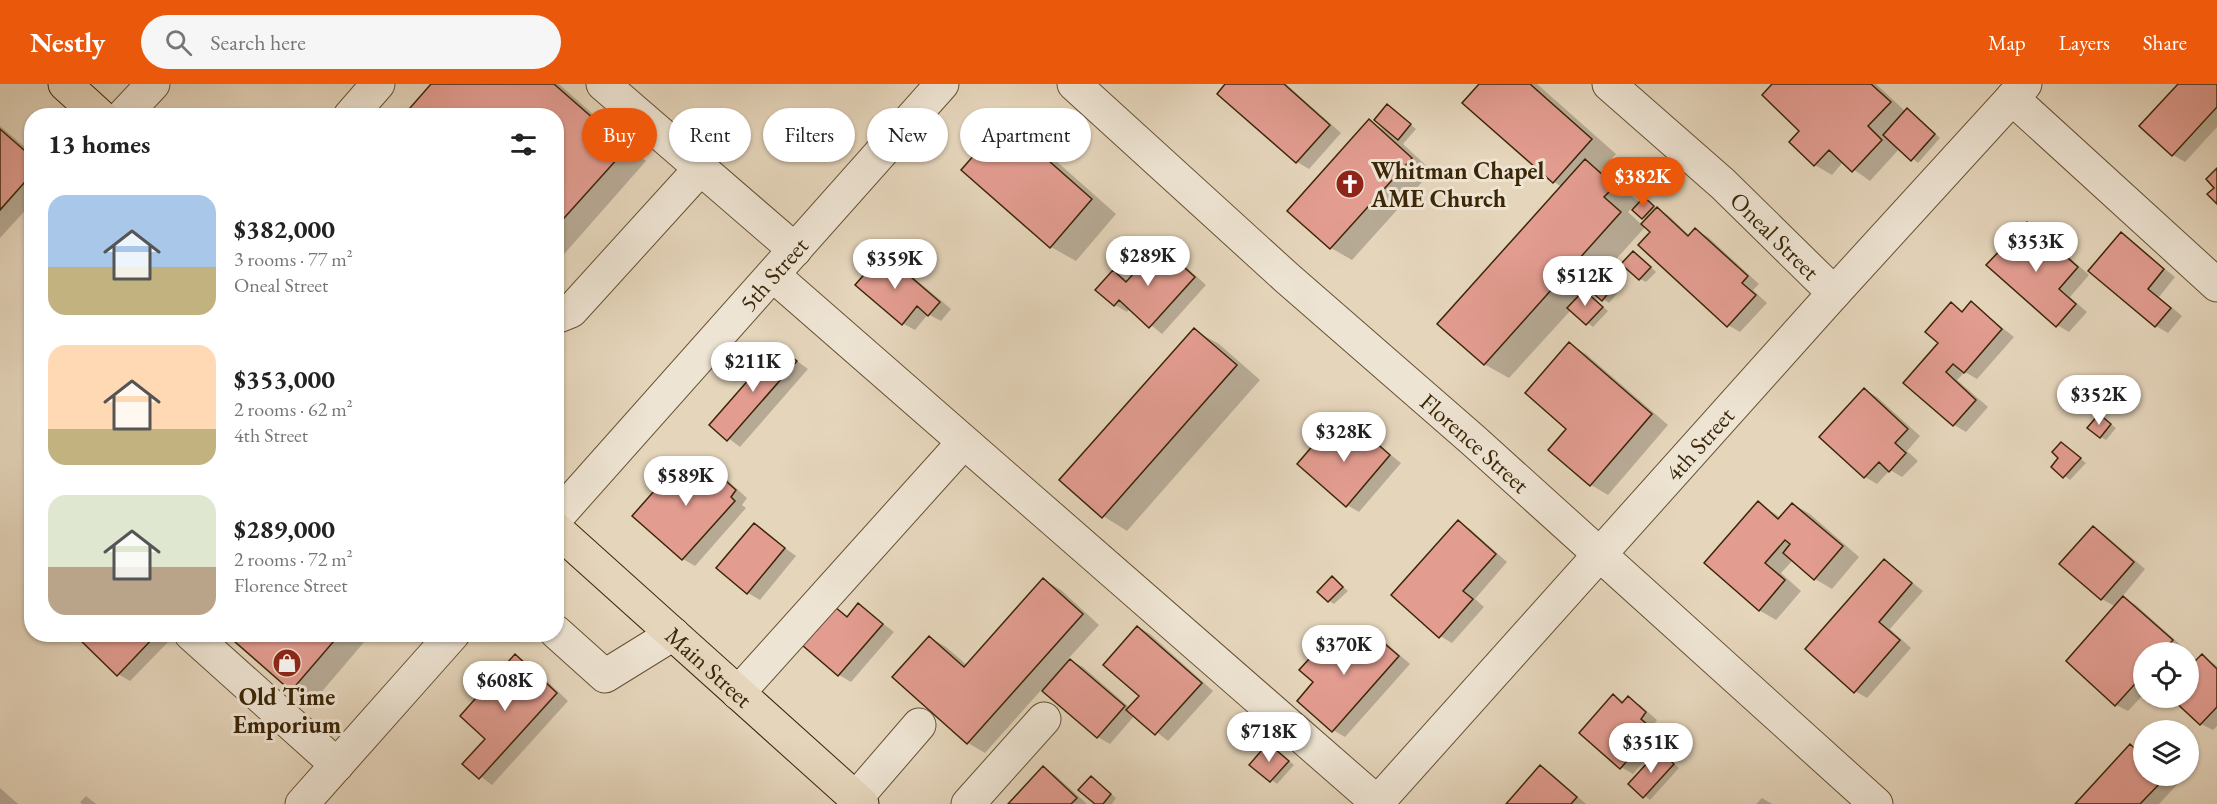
<!DOCTYPE html>
<html lang="en">
<head>
<meta charset="utf-8">
<style>
  body { margin:0; font-family:"EB Garamond",serif; background:#f6f6f6; color:#222; height:100vh; display:flex; flex-direction:column; font-size:22px; white-space:nowrap }
  * { box-sizing:border-box; margin:0 }
  p { font-size:20px; color:#767676 }
  .icon { flex:none; width:33px; height:33px; fill:none; stroke:currentColor; stroke-width:2; stroke-linecap:round; stroke-linejoin:round }
  .map { position:relative; flex:1; overflow:hidden }
  .side { position:absolute; left:24px; top:24px; width:540px; height:534px; display:flex; flex-direction:column; background:#fff; border-radius:24px; box-shadow:0 2px 4px #0004 }
  .side>* { flex:none }
  .guide { position:absolute; left:582px; top:24px; width:570px; height:54px; display:flex; gap:12px }
  .fabs { position:absolute; left:2133px; top:558px; display:grid; gap:12px }
  .fabs a { display:grid; place-items:center; width:66px; height:66px; border-radius:50%; background:#fff; box-shadow:0 2px 4px #0004; font-size:30px }
  .price { position:absolute; translate:-50% -51px; padding:0 14px; border-radius:21px; background:#fff; color:#222; font-size:20px; line-height:39px; filter:drop-shadow(0 2px 3px #0008) }
  .price::after { content:''; position:absolute; left:50%; top:36px; width:18px; height:14px; margin-left:-9px; background:inherit; clip-path:polygon(0 0,100% 0,50% 100%) }
  .price.on { background:#ea580c; color:#fff }
  ul { padding:0; list-style:none }
  li { display:flex; align-items:center; gap:18px; height:150px; padding:0 24px }
  li span { display:grid; place-items:center; flex:none; width:168px; height:120px; border-radius:18px; color:#555 }
  li>.icon { margin-inline-start:auto }
  span .icon { width:72px; height:72px; fill:#fffc; stroke-width:1 }
  li b { font-size:26px }
  h2 { display:flex; justify-content:space-between; align-items:center; height:72px; padding:0 24px; font-size:26px }
  .chip { padding:0 21px; border-radius:27px; background:#fff; box-shadow:0 2px 4px #0004; font-size:21px; line-height:54px }
  .chip.on { background:#ea580c; color:#fff }
  header { display:flex; align-items:center; gap:36px; box-sizing:border-box; height:84px; padding:0 30px; background:#ea580c; color:#fff }
  header strong { font-size:28px }
  nav { display:flex; gap:33px; margin-inline-start:auto; font-size:21px }
  .search { width:420px; height:54px; background:#f6f6f6; display:flex; align-items:center; gap:15px; box-sizing:border-box; padding:0 21px; border-radius:33px; color:#767676; font-size:22px }
  .map>svg:first-child { display:block }
  .shadow { fill:#0003; fill-rule:evenodd }
  .building { fill:#e29c90; stroke:#3b2607; stroke-width:1.5 }
  .lines { fill:none; stroke-linecap:round; stroke-linejoin:round }
  .minor-casing { stroke:#665234; stroke-width:35 }
  .major-casing { stroke:#3b2607; stroke-width:35 }
  .minor { stroke:#eee4d3; stroke-width:33 }
  .major { stroke:#e5d5bb; stroke-width:33 }
  .labels { text-anchor:middle; dominant-baseline:central; stroke-width:6; stroke-linejoin:round; paint-order:stroke }
  .poi-label { font-size:24px; font-weight:bold; fill:#3b2607; stroke:#eee4d3; text-anchor:start }
  .street-label { font-size:24px; fill:#3b2607; stroke:#eee4d3 }
</style>
</head>
<body>
<header>
<strong>Nestly</strong>
<div class="search"><svg class="icon" aria-label="search" viewBox="0 0 24 24"><circle cx="10" cy="10" r="6"/><path d="M15 15l6 6"/></svg>Search here</div>
<nav><a>Map</a><a>Layers</a><a>Share</a></nav>
</header>
<div class="map">
<svg width="2217" height="720" viewBox="0 0 2217 720">
  <rect width="100%" height="100%" fill="#e5d5bb"/>
  <filter id="stains"><feTurbulence type="fractalNoise" baseFrequency=".00333" numOctaves="4"/><feColorMatrix values="0 0 0 0 .2 0 0 0 0 .09 0 0 0 0 .02 0 0 0 .5 -.17"/></filter>
  <radialGradient id="worn" r=".72"><stop offset=".6" stop-color="#630" stop-opacity="0"/><stop offset="1" stop-color="#630" stop-opacity=".3"/></radialGradient>
  <path class="shadow" d="M 433,0 L 559,0 L 646,77 L 558,177 L 556,32 Z
    M 1227,0 L 1286,0 L 1341,49 L 1309,85 L 1297,78 Z
    M 1481,0 L 1537,0 L 1616,70 L 1601,86 L 1640,119 L 1644,115 L 1669,132 L 1690,152 L 1696,146 L 1708,153 L 1759,200 L 1753,206 L 1767,219 L 1740,248 L 1728,241 L 1646,142 L 1600,193 L 1619,207 L 1609,219 L 1590,204 L 1586,208 L 1608,227 L 1593,243 L 1571,226 L 1509,294 L 1484,280 L 1562,103 L 1554,98 ZM 1632,124 L 1646,136 L 1642,141 L 1628,128 Z
    M 1775,0 L 1876,0 L 1906,28 L 1908,26 L 1914,30 L 1940,54 L 1918,79 L 1900,64 L 1870,97 L 1843,78 L 1832,91 L 1815,81 L 1801,47 Z
    M 2180,0 L 2217,0 L 2217,43 L 2185,78 L 2173,71 L 2141,42 Z
    M 1388,22 L 1416,45 L 1403,60 L 1432,87 L 1352,176 L 1331,164 L 1289,127 L 1369,37 L 1387,47 Z
    M 1004,39 L 1029,53 L 1116,130 L 1076,177 L 1051,163 L 964,86 Z
    M 0,42 L 32,69 L 32,119 L 0,154 Z
    M 2027,139 L 2039,146 L 2089,191 L 2070,213 L 2087,228 L 2069,248 L 2057,241 Z
    M 2121,150 L 2175,193 L 2159,213 L 2182,232 L 2168,249 L 2156,242 Z
    M 1159,163 L 1172,170 L 1206,201 L 1162,250 L 1130,224 L 1127,228 L 1115,221 L 1114,188 L 1129,197 Z
    M 883,171 L 895,178 L 951,225 L 941,237 L 928,230 L 915,246 L 902,239 Z
    M 1639,172 L 1656,188 L 1646,198 L 1640,195 Z
    M 1971,219 L 2014,253 L 1977,295 L 1965,288 L 1957,296 L 1988,323 L 1966,348 L 1954,341 L 1906,299 L 1940,259 L 1951,220 L 1964,228 Z
    M 1194,246 L 1219,260 L 1260,296 L 1127,447 L 1103,432 Z
    M 1569,260 L 1586,270 L 1668,341 L 1608,411 L 1591,401 Z
    M 779,264 L 808,285 L 740,363 L 711,341 Z
    M 1865,306 L 1877,313 L 1920,352 L 1907,367 L 1918,377 L 1902,393 L 1890,386 L 1877,400 L 1865,393 Z
    M 2099,331 L 2116,344 L 2106,356 L 2101,353 Z
    M 1356,343 L 1401,379 L 1359,428 L 1347,421 L 1328,346 L 1344,356 Z
    M 2067,363 L 2086,379 L 2070,396 L 2053,383 Z
    M 702,377 L 714,384 L 747,414 L 742,421 L 746,424 L 695,482 L 683,475 L 678,382 L 691,389 Z
    M 1759,419 L 1781,434 L 1793,420 L 1810,430 L 1859,473 L 1832,505 L 1815,495 L 1793,476 L 1781,489 L 1801,507 L 1776,536 L 1759,526 Z
    M 1458,438 L 1470,445 L 1507,478 L 1475,515 L 1484,523 L 1452,559 L 1440,552 Z
    M 754,441 L 796,472 L 760,516 L 748,509 Z
    M 2093,444 L 2105,451 L 2145,485 L 2122,513 L 2136,521 L 2184,564 L 2180,568 L 2144,568 L 2144,610 L 2128,627 L 2116,621 L 2116,523 L 2102,515 Z
    M 1885,477 L 1923,507 L 1890,545 L 1911,564 L 1867,614 L 1855,607 Z
    M 1333,494 L 1348,507 L 1334,520 L 1329,517 Z
    M 1044,496 L 1061,506 L 1099,541 L 1068,575 L 1083,583 L 1130,624 L 1141,612 L 1138,543 L 1150,550 L 1213,607 L 1168,657 L 1135,631 L 1110,660 L 1098,653 L 1042,605 L 985,669 L 968,659 L 894,593 L 929,553 L 946,563 L 967,581 Z
    M 828,519 L 849,533 L 859,521 L 894,548 L 851,598 L 839,591 Z
    M 1365,544 L 1377,551 L 1410,580 L 1345,653 L 1333,646 L 1315,598 L 1329,555 L 1345,566 Z
    M 76,550 L 171,550 L 173,553 L 130,597 L 118,590 Z
    M 229,550 L 371,550 L 313,618 L 292,606 Z
    M 516,572 L 528,579 L 568,617 L 492,701 L 464,680 L 487,655 Z
    M 2202,572 L 2217,582 L 2217,642 L 2213,646 L 2201,640 L 2173,614 L 2188,614 Z
    M 1613,611 L 1625,618 L 1628,614 L 1640,621 L 1657,636 L 1652,643 L 1665,653 L 1633,690 L 1621,683 Z
    M 2131,662 L 2144,670 L 2144,692 L 2185,692 L 2159,720 L 2077,720 Z
    M 1274,664 L 1294,681 L 1277,700 L 1251,680 Z
    M 1665,672 L 1679,684 L 1650,716 L 1630,700 Z
    M 1540,683 L 1552,690 L 1586,720 L 1508,720 Z
    M 1043,684 L 1055,691 L 1087,720 L 1010,720 Z
    M 1097,698 L 1116,714 L 1112,720 L 1097,720 Z
    M 0,704 L 18,720 L 0,720 Z
    M 86,712 L 96,720 L 82,720 L 80,718 Z
    M 1762,714 L 1772,720 L 1756,720 Z"/>
  <path class="building" d="M 431,0 L 554,0 L 627,64 L 556,143 L 556,32 L 403,32 Z
    M 1225,0 L 1284,0 L 1330,41 L 1296,79 L 1217,10 Z
    M 1479,0 L 1530,0 L 1592,55 L 1553,99 L 1462,19 Z
    M 1772,0 L 1871,0 L 1891,18 L 1868,42 L 1882,56 L 1852,88 L 1829,66 L 1814,82 L 1789,58 L 1799,47 L 1762,11 Z
    M 2178,0 L 2217,0 L 2217,23 L 2172,72 L 2139,42 Z
    M 1387,20 L 1411,40 L 1398,56 L 1374,36 Z
    M 1907,24 L 1935,50 L 1911,77 L 1883,51 Z
    M 1369,35 L 1412,74 L 1330,165 L 1287,127 Z
    M 1004,37 L 1092,115 L 1050,164 L 961,86 Z
    M 0,45 L 32,73 L 32,90 L 0,126 Z
    M 1585,75 L 1615,102 L 1604,113 L 1621,128 L 1484,281 L 1437,240 Z
    M 2217,84 L 2217,120 L 2207,110 L 2214,104 L 2206,95 Z
    M 1644,113 L 1654,122 L 1642,135 L 1632,126 Z
    M 1657,123 L 1688,152 L 1695,144 L 1748,192 L 1742,199 L 1756,211 L 1727,243 L 1638,161 L 1650,148 L 1641,140 Z
    M 2027,138 L 2078,183 L 2059,205 L 2076,220 L 2056,243 L 1986,181 Z
    M 2121,148 L 2164,185 L 2148,205 L 2171,224 L 2155,243 L 2088,187 Z
    M 1159,161 L 1195,193 L 1149,244 L 1119,216 L 1114,222 L 1095,206 L 1113,186 L 1126,198 Z
    M 1633,167 L 1651,183 L 1639,196 L 1621,180 Z
    M 883,169 L 940,218 L 928,232 L 917,222 L 902,241 L 855,201 Z
    M 1599,190 L 1614,202 L 1602,217 L 1587,204 Z
    M 1584,206 L 1603,223 L 1586,241 L 1567,224 Z
    M 1971,217 L 2002,245 L 1964,289 L 1953,280 L 1946,288 L 1976,316 L 1953,342 L 1903,299 L 1938,259 L 1925,248 L 1951,218 L 1962,228 Z
    M 1194,244 L 1237,281 L 1102,434 L 1059,396 Z
    M 1569,258 L 1652,330 L 1590,402 L 1548,366 L 1566,345 L 1525,309 Z
    M 778,262 L 797,277 L 727,357 L 709,341 Z
    M 1864,304 L 1908,345 L 1895,359 L 1906,369 L 1889,388 L 1879,378 L 1864,394 L 1819,353 Z
    M 2099,330 L 2111,340 L 2100,354 L 2087,344 Z
    M 1356,341 L 1390,371 L 1346,423 L 1297,380 L 1328,344 L 1342,356 Z
    M 2061,358 L 2081,374 L 2063,394 L 2051,383 L 2058,374 L 2052,368 Z
    M 701,375 L 736,406 L 731,413 L 735,417 L 682,476 L 632,432 L 678,380 L 688,389 Z
    M 1758,417 L 1778,435 L 1792,419 L 1843,462 L 1814,496 L 1783,469 L 1790,460 L 1785,456 L 1765,479 L 1785,496 L 1759,527 L 1704,479 Z
    M 1458,436 L 1496,470 L 1463,507 L 1473,515 L 1439,554 L 1391,511 Z
    M 754,439 L 785,464 L 747,510 L 716,484 Z
    M 2093,442 L 2134,478 L 2101,516 L 2059,480 Z
    M 1884,475 L 1912,499 L 1879,538 L 1900,556 L 1854,609 L 1805,565 Z
    M 1332,492 L 1343,503 L 1328,518 L 1317,508 Z
    M 1043,494 L 1083,530 L 967,660 L 892,593 L 929,552 L 964,583 Z
    M 2123,512 L 2173,556 L 2162,568 L 2144,568 L 2144,590 L 2115,622 L 2066,577 Z
    M 828,517 L 847,533 L 858,519 L 883,540 L 838,592 L 795,555 Z
    M 1137,542 L 1202,599 L 1155,651 L 1126,626 L 1139,612 L 1103,581 Z
    M 1364,542 L 1399,572 L 1332,648 L 1297,617 L 1313,598 L 1299,586 L 1329,553 L 1343,566 Z
    M 74,550 L 157,550 L 117,592 Z
    M 226,550 L 340,550 L 291,607 Z
    M 515,570 L 557,609 L 479,695 L 462,680 L 485,655 L 460,632 Z
    M 2202,570 L 2217,585 L 2217,623 L 2200,641 L 2171,614 L 2188,614 L 2188,584 Z
    M 1070,575 L 1125,622 L 1097,654 L 1042,607 Z
    M 1613,610 L 1622,619 L 1628,612 L 1646,628 L 1641,635 L 1654,646 L 1620,685 L 1579,649 Z
    M 1268,659 L 1289,677 L 1270,698 L 1249,681 Z
    M 2130,660 L 2144,673 L 2144,692 L 2167,692 L 2140,720 L 2075,720 Z
    M 1659,666 L 1674,680 L 1643,714 L 1628,700 Z
    M 1540,681 L 1577,713 L 1571,720 L 1506,720 Z
    M 1043,682 L 1077,714 L 1071,720 L 1008,720 Z
    M 1091,692 L 1111,710 L 1103,720 L 1095,720 L 1078,706 Z"/>
  <g class="lines">
    <g class="minor-casing">
      <g id="minor">
        <path d="M 603,0 L 795,166"/>
        <path id="s1" d="M 1074,0 L 1287,194 L 1473,356 L 1876,720"/>
        <path id="s2" d="M 1609,0 L 1723,100 L 1834,209"/>
        <path d="M 2012,14 L 2217,201"/>
        <path d="M 123,32 L 153,0"/>
        <path d="M 350,32 L 378,0"/>
        <path d="M 773,191 L 1379,720"/>
        <path d="M 556,233 L 571,227 L 700,85"/>
        <path id="s3" d="M 556,434 L 942,0"/>
        <path d="M 556,548 L 605,592 L 673,550"/>
        <path d="M 191,550 L 337,681"/>
        <path d="M 738,609 L 963,359"/>
        <path d="M 856,714 L 919,641"/>
        <path d="M 302,720 L 453,550"/>
        <path d="M 968,720 L 1044,635"/>
        <path id="s4" d="M 1376,720 L 1834,209 L 2025,0"/>
      </g>
    </g>
    <g class="major-casing">
      <g id="major">
        <path d="M 65,0 L 100,32"/>
        <path id="s5" d="M 556,445 L 862,720"/>
      </g>
    </g>
    <use href="#minor" class="minor"/>
    <use href="#major" class="major"/>
  </g>
  <defs>
    <g id="church-disc" transform="scale(1.5)"><circle r="9.5" fill="#8f2418" stroke="#eee4d3"/><path d="M-1.2-6h2.4v3.5h3.3v2.4h-3.3V6h-2.4V-.1h-3.3v-2.4h3.3Z" fill="#fff"/></g>
    <g id="shop-disc" transform="scale(1.5)"><circle r="9.5" fill="#8f2418" stroke="#eee4d3"/><path d="M-5-2.5h2.3a2.7 3.5 0 0 1 5.4 0H5L5.5 6h-11ZM-1.5-2.5h3a1.5 2.3 0 0 0-3 0Z" fill="#fff"/></g>
  </defs>
  <g fill-rule="evenodd">
    <use href="#church-disc" x="1350" y="100"/>
    <use href="#shop-disc" x="287" y="579"/>
  </g>
  <g class="labels">
    <g class="poi-label">
      <text x="1371" y="86">Whitman Chapel<tspan x="1371" dy="28">AME Church</tspan></text>
      <text x="287" y="612" text-anchor="middle">Old Time<tspan x="287" dy="28">Emporium</tspan></text>
    </g>
    <g class="street-label">
      <text stroke="none"><textPath href="#s2" startOffset="225">Oneal Street</textPath></text>
      <text stroke="none"><textPath href="#s3" startOffset="327">5th Street</textPath></text>
      <text stroke="none"><textPath href="#s1" startOffset="538">Florence Street</textPath></text>
      <text stroke="none"><textPath href="#s4" startOffset="484">4th Street</textPath></text>
      <text stroke="none"><textPath href="#s5" startOffset="206">Main Street</textPath></text>
    </g>
  </g>
  <rect width="100%" height="100%" filter="url(#stains)"/>
  <rect width="100%" height="100%" fill="url(#worn)"/>
</svg>
<div class="fabs">
<a><svg class="icon" aria-label="locate" viewBox="0 0 24 24"><circle cx="12" cy="12" r="6"/><path d="M12 2v4M12 18v4M2 12h4M18 12h4"/></svg></a>
<a><svg class="icon" aria-label="layers" viewBox="0 0 24 24"><path d="M12 4l9 5-9 5-9-5zM3 14l9 5 9-5"/></svg></a>
</div>
<b class="price on" style="left:1643px;top:124px">$382K</b>
<b class="price" style="left:2036px;top:189px">$353K</b>
<b class="price" style="left:1148px;top:203px">$289K</b>
<b class="price" style="left:895px;top:206px">$359K</b>
<b class="price" style="left:1585px;top:223px">$512K</b>
<b class="price" style="left:753px;top:309px">$211K</b>
<b class="price" style="left:2099px;top:342px">$352K</b>
<b class="price" style="left:1344px;top:379px">$328K</b>
<b class="price" style="left:686px;top:423px">$589K</b>
<b class="price" style="left:1344px;top:592px">$370K</b>
<b class="price" style="left:505px;top:628px">$608K</b>
<b class="price" style="left:1269px;top:679px">$718K</b>
<b class="price" style="left:1651px;top:690px">$351K</b>
<div class="guide">
<a class="chip on">Buy</a>
<a class="chip">Rent</a>
<a class="chip">Filters</a>
<a class="chip">New</a>
<a class="chip">Apartment</a>
</div>
<section class="side">
<h2>13 homes<svg class="icon" aria-label="filters" viewBox="0 0 24 24"><path d="M4 7h16M4 17h16"/><circle cx="9" cy="7" r="2"/><circle cx="15" cy="17" r="2"/></svg></h2>
<ul>
<li><span style="background:linear-gradient(#a9c7e8 60%,#c2b280 0)"><svg class="icon" aria-label="home" viewBox="0 0 24 24"><path d="M3 11l9-7 9 7M6 9v11h12V9"/></svg></span><div><b>$382,000</b><p>3 rooms · 77 m²</p><p>Oneal Street</p></div></li>
<li><span style="background:linear-gradient(#ffd9b3 70%,#c2b280 0)"><svg class="icon" aria-label="home" viewBox="0 0 24 24"><path d="M3 11l9-7 9 7M6 9v11h12V9"/></svg></span><div><b>$353,000</b><p>2 rooms · 62 m²</p><p>4th Street</p></div></li>
<li><span style="background:linear-gradient(#dfe7d0 60%,#b9a48a 0)"><svg class="icon" aria-label="home" viewBox="0 0 24 24"><path d="M3 11l9-7 9 7M6 9v11h12V9"/></svg></span><div><b>$289,000</b><p>2 rooms · 72 m²</p><p>Florence Street</p></div></li>
</ul>
</section>
</div>
</body>
</html>
